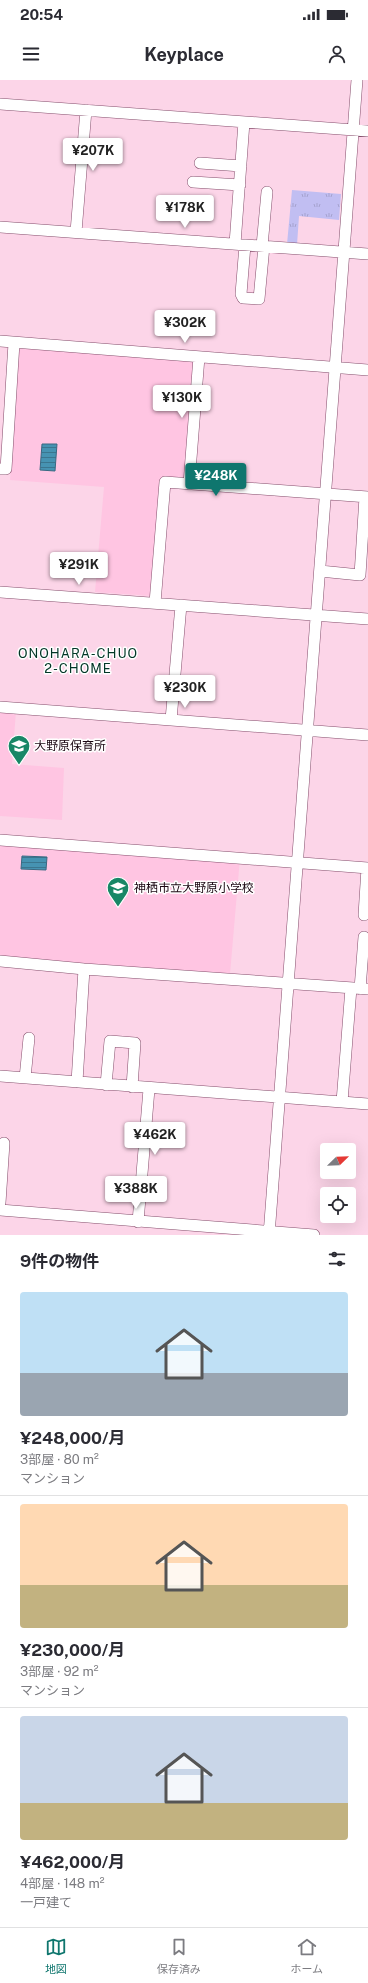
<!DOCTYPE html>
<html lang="ja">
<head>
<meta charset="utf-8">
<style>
  body { margin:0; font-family:"Public Sans","Noto Sans JP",sans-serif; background:#f7f7f7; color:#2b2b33; height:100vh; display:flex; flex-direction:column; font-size:15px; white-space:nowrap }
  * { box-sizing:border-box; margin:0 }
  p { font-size:13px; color:#7c7c81 }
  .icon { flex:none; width:22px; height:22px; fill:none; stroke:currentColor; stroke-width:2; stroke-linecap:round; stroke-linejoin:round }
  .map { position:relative; height:1155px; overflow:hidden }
  .sheet { display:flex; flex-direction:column; background:#fff; flex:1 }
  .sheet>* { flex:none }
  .needle { width:26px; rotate:67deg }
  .tools { position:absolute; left:320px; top:1063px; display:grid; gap:8px }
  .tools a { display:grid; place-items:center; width:36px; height:36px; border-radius:4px; background:#fff; box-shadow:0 4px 16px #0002; font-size:20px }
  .price { position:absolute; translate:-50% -34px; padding:0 9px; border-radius:4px; background:#fff; color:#222; font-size:13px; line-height:26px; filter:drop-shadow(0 1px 2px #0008) }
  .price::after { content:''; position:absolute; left:50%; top:24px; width:12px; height:9px; margin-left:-6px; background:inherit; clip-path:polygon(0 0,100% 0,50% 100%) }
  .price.current { background:#0f766e; color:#fff }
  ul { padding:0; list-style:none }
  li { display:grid; align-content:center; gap:8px; height:212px; padding:0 20px }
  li+li { border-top:1px solid #e1e1e2 }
  li span { display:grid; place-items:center; height:124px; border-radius:4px; color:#555 }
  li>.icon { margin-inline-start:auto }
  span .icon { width:72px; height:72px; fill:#fffc; stroke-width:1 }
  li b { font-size:17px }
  h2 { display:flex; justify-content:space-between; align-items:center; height:48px; padding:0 20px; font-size:17px }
  .status { display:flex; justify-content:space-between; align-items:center; height:28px; padding:0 20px; background:#fff; direction:ltr }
  .status svg { height:11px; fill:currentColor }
  header { display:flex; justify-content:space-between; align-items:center; height:52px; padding:0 20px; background:#fff; font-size:18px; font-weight:700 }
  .menu { display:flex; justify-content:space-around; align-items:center; height:56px; border-top:1px solid #e1e1e2; background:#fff; font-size:11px; color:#7c7c81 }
  .menu a { display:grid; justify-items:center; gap:2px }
  .menu .current { color:#0f766e }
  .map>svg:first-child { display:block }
  .built { fill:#ffc5e2 }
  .grass { fill:url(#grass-tufts) }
  .water { fill:url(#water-rules); stroke:#396982 }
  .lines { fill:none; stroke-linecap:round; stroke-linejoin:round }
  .minor-casing { stroke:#854e6c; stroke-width:12 }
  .minor { stroke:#fff; stroke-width:11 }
  .labels { text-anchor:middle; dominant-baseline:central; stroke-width:3; stroke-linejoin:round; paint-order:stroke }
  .poi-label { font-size:12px; fill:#1b0712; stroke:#fff; text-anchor:start }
  .neighbourhood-label { font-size:13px; letter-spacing:1px; fill:#023727; stroke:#fff }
</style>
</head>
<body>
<div class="status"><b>20:54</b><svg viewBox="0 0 49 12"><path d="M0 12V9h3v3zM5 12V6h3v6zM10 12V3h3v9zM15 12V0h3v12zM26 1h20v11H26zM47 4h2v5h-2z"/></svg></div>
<header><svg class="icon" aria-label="menu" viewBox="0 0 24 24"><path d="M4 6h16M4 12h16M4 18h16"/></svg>Keyplace<svg class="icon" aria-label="person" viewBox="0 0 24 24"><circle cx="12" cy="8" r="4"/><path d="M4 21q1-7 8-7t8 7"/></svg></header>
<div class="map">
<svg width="368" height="1155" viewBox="0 0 368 1155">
  <defs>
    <pattern id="grass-tufts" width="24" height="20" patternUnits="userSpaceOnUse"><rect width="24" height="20" fill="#c1bef2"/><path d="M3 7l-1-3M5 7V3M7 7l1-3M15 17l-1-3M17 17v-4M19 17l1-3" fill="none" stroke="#a5a2ce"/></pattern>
    <pattern id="water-rules" width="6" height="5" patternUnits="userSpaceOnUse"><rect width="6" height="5" fill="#4693b2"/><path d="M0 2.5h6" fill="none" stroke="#3a768f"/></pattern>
  </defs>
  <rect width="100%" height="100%" fill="#fcd5e8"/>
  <path class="built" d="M 19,267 L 194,282 L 185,397 L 161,397 L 152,516 L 95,512 L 104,407 L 10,400 Z
    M 0,631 L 16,631 L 12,684 L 64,688 L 62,740 L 0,736 Z
    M 0,765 L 240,778 L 230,894 L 0,877 Z"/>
  <path class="grass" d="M 292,110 L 341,114 L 339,140 L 299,136 L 297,165 L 287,164 Z"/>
  <path class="water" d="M 42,364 L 57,364 L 55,391 L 40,390 Z
    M 22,776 L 47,777 L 46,790 L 21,789 Z"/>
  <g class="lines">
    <g class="minor-casing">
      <path id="minor" d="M 0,24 L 368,51
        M 200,83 L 241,86
        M 193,102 L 240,105
        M 0,147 L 368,174
        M 76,152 L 86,30
        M 235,164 L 244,42
        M 245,165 L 241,214 L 243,218 L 259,219 L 264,166
        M 262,166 L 267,112
        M 0,261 L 368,290
        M 0,389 L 6,389 L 14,263
        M 189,404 L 199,277
        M 320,491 L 360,495 L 365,417
        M 0,512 L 368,539
        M 155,523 L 165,402 L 368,417
        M 0,627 L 368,655
        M 171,640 L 181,525
        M 0,760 L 368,788
        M 364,835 L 367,788
        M 0,881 L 84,889 L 368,909
        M 360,909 L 364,857
        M 0,996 L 368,1024
        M 25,998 L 29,958
        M 77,1002 L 84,889
        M 106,1005 L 110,961 L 135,963 L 132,1007
        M 342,1022 L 351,908
        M 0,1123 L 4,1063
        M 0,1130 L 314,1155
        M 138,1142 L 149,1009
        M 269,1155 L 357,0"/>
    </g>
    <use href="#minor" class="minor"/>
  </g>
  <defs>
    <g id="school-pin" transform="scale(1.15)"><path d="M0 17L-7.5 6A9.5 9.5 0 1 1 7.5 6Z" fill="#188766" stroke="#fff"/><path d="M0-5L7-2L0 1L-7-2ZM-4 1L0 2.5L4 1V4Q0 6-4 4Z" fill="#fff"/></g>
  </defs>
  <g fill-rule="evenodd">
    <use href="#school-pin" x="19" y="666"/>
    <use href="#school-pin" x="118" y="808"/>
  </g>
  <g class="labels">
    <g class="poi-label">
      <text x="34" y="666">大野原保育所</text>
      <text x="134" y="808">神栖市立大野原小学校</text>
    </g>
    <g class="neighbourhood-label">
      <text x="78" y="573">ONOHARA-CHUO<tspan x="78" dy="15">2-CHOME</tspan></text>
    </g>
  </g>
</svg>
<div class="tools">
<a><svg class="needle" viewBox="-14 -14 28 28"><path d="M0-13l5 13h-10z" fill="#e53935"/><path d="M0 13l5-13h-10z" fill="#7c7c81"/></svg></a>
<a><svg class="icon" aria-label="locate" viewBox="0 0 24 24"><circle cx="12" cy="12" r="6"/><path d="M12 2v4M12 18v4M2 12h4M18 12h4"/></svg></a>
</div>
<b class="price" style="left:93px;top:92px">¥207K</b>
<b class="price" style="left:185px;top:149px">¥178K</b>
<b class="price" style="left:185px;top:264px">¥302K</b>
<b class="price" style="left:182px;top:339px">¥130K</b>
<b class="price current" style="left:216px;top:417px">¥248K</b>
<b class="price" style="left:79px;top:506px">¥291K</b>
<b class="price" style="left:185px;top:629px">¥230K</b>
<b class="price" style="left:155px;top:1076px">¥462K</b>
<b class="price" style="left:136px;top:1130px">¥388K</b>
</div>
<section class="sheet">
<h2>9件の物件<svg class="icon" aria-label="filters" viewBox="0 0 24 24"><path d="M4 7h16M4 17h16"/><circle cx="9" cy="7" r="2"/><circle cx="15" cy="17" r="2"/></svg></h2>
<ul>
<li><span style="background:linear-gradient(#bfe0f5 65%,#9aa5b1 0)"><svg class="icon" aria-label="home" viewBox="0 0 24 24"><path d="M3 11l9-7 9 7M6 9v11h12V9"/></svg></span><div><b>¥248,000/月</b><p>3部屋 · 80 m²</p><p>マンション</p></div></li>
<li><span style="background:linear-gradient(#ffd9b3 65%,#c2b280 0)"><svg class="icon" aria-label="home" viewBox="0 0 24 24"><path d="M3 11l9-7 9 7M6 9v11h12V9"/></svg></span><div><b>¥230,000/月</b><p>3部屋 · 92 m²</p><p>マンション</p></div></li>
<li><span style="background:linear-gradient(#c9d6e8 70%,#c2b280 0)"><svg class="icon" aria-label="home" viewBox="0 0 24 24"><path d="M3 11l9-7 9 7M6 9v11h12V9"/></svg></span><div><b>¥462,000/月</b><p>4部屋 · 148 m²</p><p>一戸建て</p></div></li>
</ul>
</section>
<nav class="menu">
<a class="current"><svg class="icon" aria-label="map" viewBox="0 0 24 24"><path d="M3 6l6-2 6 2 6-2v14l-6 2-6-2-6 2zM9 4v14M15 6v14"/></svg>地図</a>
<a><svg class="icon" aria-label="saved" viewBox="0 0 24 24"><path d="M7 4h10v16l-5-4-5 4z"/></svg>保存済み</a>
<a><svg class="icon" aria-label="home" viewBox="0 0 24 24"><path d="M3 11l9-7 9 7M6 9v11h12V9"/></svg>ホーム</a>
</nav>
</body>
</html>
